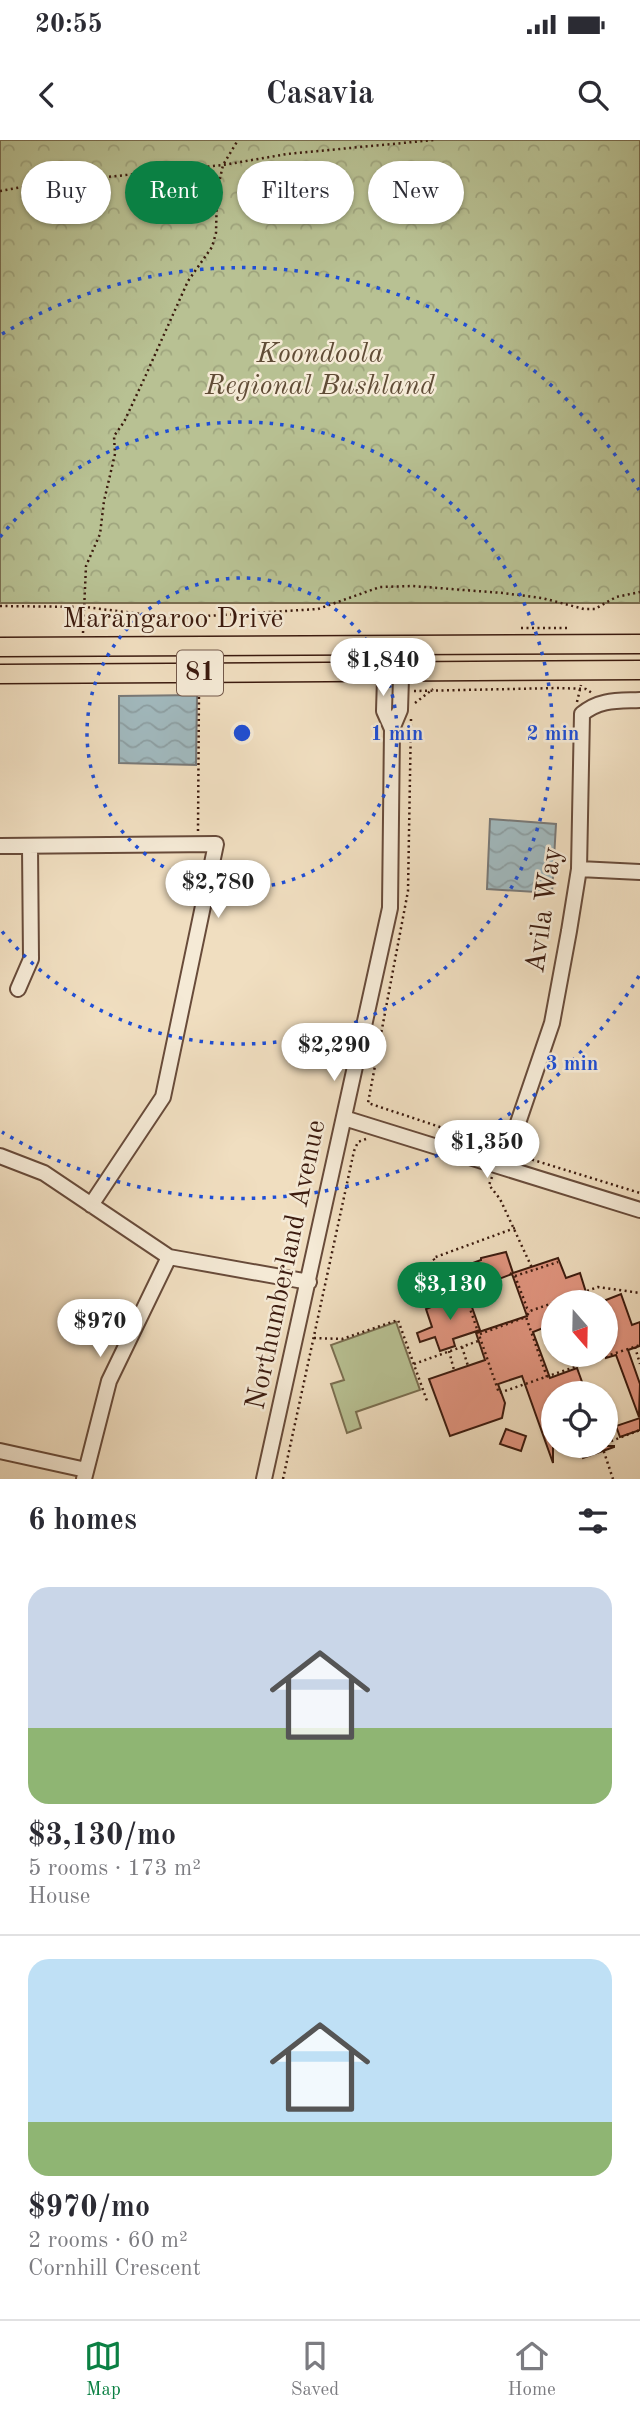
<!DOCTYPE html>
<html lang="en">
<head>
<meta charset="utf-8">
<style>
  body { margin:0; font-family:"Old Standard TT",serif; background:#f2f2f3; color:#2b2b33; height:100vh; display:flex; flex-direction:column; font-size:26px; white-space:nowrap }
  * { box-sizing:border-box; margin:0 }
  p { font-size:23px; color:#7c7c81 }
  .icon { flex:none; width:38px; height:38px; fill:none; stroke:currentColor; stroke-width:2; stroke-linecap:round; stroke-linejoin:round }
  .map { position:relative; height:1339px; overflow:hidden }
  .side { display:flex; flex-direction:column; background:#fff; flex:1 }
  .side>* { flex:none }
  .hud { position:absolute; left:21px; top:21px; width:598px; height:63px; display:flex; gap:14px }
  .needle { width:46px; rotate:160deg }
  .controls { position:absolute; left:541px; top:1150px; display:grid; gap:14px }
  .controls a { display:grid; place-items:center; width:77px; height:77px; border-radius:50%; background:#fff; box-shadow:0 2px 5px #0004; font-size:35px }
  .price { position:absolute; translate:-50% -60px; padding:0 16px; border-radius:24px; background:#fff; color:#222; font-size:23px; line-height:46px; filter:drop-shadow(0 2px 4px #0008) }
  .price::after { content:''; position:absolute; left:50%; top:42px; width:21px; height:16px; margin-left:-10px; background:inherit; clip-path:polygon(0 0,100% 0,50% 100%) }
  .price.current { background:#0b8043; color:#fff }
  ul { padding:0; list-style:none }
  li { display:grid; align-content:center; gap:14px; height:371px; padding:0 28px }
  li+li { border-top:2px solid #e1e1e2 }
  li span { display:grid; place-items:center; height:217px; border-radius:21px; color:#555 }
  li>.icon { margin-inline-start:auto }
  span .icon { width:126px; height:126px; fill:#fffc; stroke-width:1 }
  li b { font-size:30px }
  h2 { display:flex; justify-content:space-between; align-items:center; height:84px; padding:0 28px; font-size:30px }
  .pill { padding:0 24px; border-radius:32px; background:#fff; box-shadow:0 2px 5px #0004; font-size:24px; line-height:63px }
  .pill.current { background:#0b8043; color:#fff }
  .status { display:flex; justify-content:space-between; align-items:center; height:49px; padding:0 35px; background:#fff; direction:ltr }
  .status svg { height:19px; fill:currentColor }
  header { display:flex; justify-content:space-between; align-items:center; height:91px; padding:0 28px; background:#fff; font-size:32px; font-weight:700 }
  .menu { display:flex; justify-content:space-around; align-items:center; height:98px; border-top:2px solid #e1e1e2; background:#fff; font-size:19px; color:#7c7c81 }
  .menu a { display:grid; justify-items:center; gap:4px }
  .menu .current { color:#0b8043 }
  .map>svg:first-child { display:block }
  .grass { fill:#b8c193; stroke:#7a6e50; stroke-width:2 }
  .park { fill:url(#park-crowns); stroke:#7a6e50; stroke-width:2 }
  .water { fill:url(#water-waves); stroke:#787978; stroke-width:2 }
  .building { fill:#e29580; stroke:#3b1a0e; stroke-width:2 }
  .lines { fill:none; stroke-linecap:round; stroke-linejoin:round }
  .minor-casing { stroke:#684b3a; stroke-width:18 }
  .major-casing { stroke:#3b1a0e; stroke-width:21 }
  .path { stroke:#3b1a0e; stroke-width:2.5; stroke-dasharray:2 3.5; stroke-linecap:butt }
  .minor { stroke:#f5ead6; stroke-width:14 }
  .major { stroke:#f0dec0; stroke-width:18 }
  .ring { fill:none; stroke:#1d4ed8; stroke-width:3.5; stroke-dasharray:3.5 7 }
  .labels { text-anchor:middle; dominant-baseline:central; stroke-width:5; stroke-linejoin:round; paint-order:stroke }
  .shield { fill:#f5ead6; stroke:#73584a; stroke-width:2 }
  .shield-label { font-size:26px; font-weight:bold; fill:#3b1a0e }
  .park-label { font-size:28px; font-style:italic; fill:#604c36; stroke:#f5ead6 }
  .street-label { font-size:28px; fill:#3b1a0e; stroke:#f5ead6 }
  .centre { fill:#1d4ed8; stroke:#f5ead6; stroke-width:3.5 }
  .ring-label { font-size:21px; text-anchor:middle; font-weight:bold; fill:#1d4ed8; stroke:#f5ead6; stroke-width:5; stroke-linejoin:round; paint-order:stroke }
</style>
</head>
<body>
<div class="status"><b>20:55</b><svg viewBox="0 0 49 12"><path d="M0 12V9h3v3zM5 12V6h3v6zM10 12V3h3v9zM15 12V0h3v12zM26 1h20v11H26zM47 4h2v5h-2z"/></svg></div>
<header><svg class="icon" aria-label="back" viewBox="0 0 24 24"><path d="M15 5l-7 7 7 7"/></svg>Casavia<svg class="icon" aria-label="search" viewBox="0 0 24 24"><circle cx="10" cy="10" r="6"/><path d="M15 15l6 6"/></svg></header>
<div class="map">
<svg width="640" height="1339" viewBox="0 0 640 1339">
  <defs>
    <pattern id="park-crowns" width="20" height="18" patternUnits="userSpaceOnUse" patternTransform="scale(1.75)"><rect width="20" height="18" fill="#b8c193"/><path d="M2 6a3 3 0 1 1 6 0M12 15a3 3 0 1 1 6 0" fill="none" stroke="#9fa57e"/></pattern>
    <pattern id="water-waves" width="16" height="10" patternUnits="userSpaceOnUse" patternTransform="scale(1.75)"><rect width="16" height="10" fill="#a1b9be"/><path d="M0 5q4-4 8 0t8 0" fill="none" stroke="#8c9ea2"/></pattern>
  </defs>
  <rect width="100%" height="100%" fill="#f0dec0"/>
  <filter id="stains"><feTurbulence type="fractalNoise" baseFrequency=".00286" numOctaves="4"/><feColorMatrix values="0 0 0 0 .2 0 0 0 0 .09 0 0 0 0 .02 0 0 0 .5 -.17"/></filter>
  <radialGradient id="worn" r=".72"><stop offset=".6" stop-color="#630" stop-opacity="0"/><stop offset="1" stop-color="#630" stop-opacity=".3"/></radialGradient>
  <path class="grass" d="M 396,1182 L 420,1250 L 356,1272 L 361,1288 L 347,1293 L 331,1244 L 344,1240 L 331,1205 Z"/>
  <path class="park" d="M 0,0 L 640,0 L 640,463 L 0,463 Z"/>
  <path class="water" d="M 197,555 L 196,625 L 119,623 L 119,556 Z
    M 490,679 L 556,684 L 552,753 L 487,749 Z"/>
  <path class="building" d="M 506,1112 L 513,1133 L 558,1118 L 566,1138 L 580,1133 L 589,1162 L 553,1162 L 553,1184 L 533,1192 L 550,1238 L 577,1228 L 586,1253 L 553,1253 L 553,1323 L 522,1236 L 498,1244 L 505,1263 L 502,1278 L 450,1296 L 429,1239 L 485,1220 L 476,1193 L 527,1176 L 512,1134 L 462,1153 L 454,1130 L 481,1120 L 481,1118 Z
    M 467,1153 L 480,1190 L 453,1199 L 455,1206 L 440,1211 L 435,1197 L 420,1202 L 417,1193 L 432,1187 L 426,1169 Z
    M 621,1154 L 632,1185 L 640,1182 L 640,1206 L 628,1210 L 640,1244 L 639,1277 L 616,1215 L 606,1218 L 606,1160 Z
    M 640,1278 L 640,1290 L 620,1297 L 616,1286 Z
    M 506,1289 L 526,1296 L 521,1311 L 500,1304 Z
    M 578,1306 L 614,1306 L 614,1307 L 583,1318 Z"/>
  <g class="lines">
    <g class="minor-casing">
      <path id="minor" d="M 392,589 L 400,570 L 402,506
        M 0,706 L 216,704 L 163,957 L 91,1065
        M 579,729 L 640,732
        M 18,849 L 31,819 L 30,707
        M 344,978 L 640,1070
        M 0,1016 L 44,1033 L 169,1117 L 309,1142
        M 503,1027 L 552,883 L 569,791 L 579,729 L 582,574 C 600,559 618,561 640,560
        M 0,1311 L 86,1330
        M 84,1339 L 109,1241 L 169,1117
        M 264,1339 L 390,768 L 392,589 L 384,571 L 386,505"/>
    </g>
    <g class="major-casing">
      <path id="major" d="M 0,507 L 640,504
        M 0,534 L 640,530"/>
    </g>
    <path class="path" d="M 0,51 L 39,44 L 223,25 L 287,14 L 434,0
      M 0,466 L 85,467 L 174,478 L 318,469 L 380,447 L 412,446 L 503,453 L 542,458 L 584,469 L 595,469 L 616,457 L 640,452
      M 521,488 L 567,488
      M 83,493 L 86,426 L 100,394 L 104,361 L 115,314 L 114,296 L 124,282 L 145,237 L 188,141 L 212,107 L 216,93 L 217,52 L 223,25 L 238,0
      M 414,551 L 559,548 L 586,549 L 592,553
      M 577,562 L 581,545
      M 415,563 L 433,549
      M 411,579 L 408,751 L 368,963 L 485,1002 L 493,1001 L 500,996
      M 198,691 L 199,547
      M 524,1006 L 530,1019 L 640,1053
      M 492,1037 L 489,1045 L 500,1059 L 533,1130
      M 515,1088 L 433,1118 L 449,1143 L 465,1154 L 499,1253 L 595,1220 L 593,1214
      M 510,1133 L 515,1136 L 527,1168 L 530,1171
      M 515,1136 L 558,1122
      M 574,1159 L 575,1162
      M 556,1162 L 598,1147 L 640,1153
      M 480,1194 L 526,1177
      M 314,1198 L 342,1199 L 398,1180 L 427,1261
      M 462,1207 L 468,1226
      M 635,1207 L 640,1224
      M 449,1211 L 454,1230
      M 595,1220 L 640,1205
      M 414,1224 L 481,1200
      M 547,1237 L 526,1177 L 530,1171 L 553,1163
      M 606,1303 L 640,1290
      M 602,1306 L 613,1339
      M 283,1339 L 354,1011 L 358,1002 L 366,999"/>
    <use href="#minor" class="minor"/>
    <use href="#major" class="major"/>
  </g>
  <g class="ring">
    <circle cx="242" cy="593" r="155"/>
    <path d="M0 397A311 311 0 1 1 0 789"/>
    <path d="M639 836A466 466 0 0 1 2 992M2 194A466 466 0 0 1 639 350"/>
  </g>
  <g class="labels">
    <rect class="shield" x="177" y="510.5" width="46" height="45" rx="5"/>
    <g class="shield-label">
      <text x="200" y="533">81</text>
    </g>
    <g class="park-label">
      <text x="320" y="215">Koondoola<tspan x="320" dy="32">Regional Bushland</tspan></text>
    </g>
    <g class="street-label">
      <text x="173" y="480">Marangaroo Drive</text>
      <text transform="translate(545 770) rotate(-82)">Avila Way</text>
      <text transform="translate(287 1125) rotate(-78)">Northumberland Avenue</text>
    </g>
  </g>
  <circle cx="242" cy="593" r="10" class="centre"/>
  <g class="ring-label">
    <text x="397" y="600">1 min</text>
    <text x="553" y="600">2 min</text>
    <text x="572" y="930">3 min</text>
  </g>
  <rect width="100%" height="100%" filter="url(#stains)"/>
  <rect width="100%" height="100%" fill="url(#worn)"/>
</svg>
<div class="controls">
<a><svg class="needle" viewBox="-14 -14 28 28"><path d="M0-13l5 13h-10z" fill="#e53935"/><path d="M0 13l5-13h-10z" fill="#7c7c81"/></svg></a>
<a><svg class="icon" aria-label="locate" viewBox="0 0 24 24"><circle cx="12" cy="12" r="6"/><path d="M12 2v4M12 18v4M2 12h4M18 12h4"/></svg></a>
</div>
<b class="price" style="left:383px;top:558px">$1,840</b>
<b class="price" style="left:218px;top:780px">$2,780</b>
<b class="price" style="left:334px;top:943px">$2,290</b>
<b class="price" style="left:487px;top:1040px">$1,350</b>
<b class="price current" style="left:450px;top:1182px">$3,130</b>
<b class="price" style="left:100px;top:1219px">$970</b>
<div class="hud">
<a class="pill">Buy</a>
<a class="pill current">Rent</a>
<a class="pill">Filters</a>
<a class="pill">New</a>
</div>
</div>
<section class="side">
<h2>6 homes<svg class="icon" aria-label="filters" viewBox="0 0 24 24"><path d="M4 7h16M4 17h16"/><circle cx="9" cy="7" r="2"/><circle cx="15" cy="17" r="2"/></svg></h2>
<ul>
<li><span style="background:linear-gradient(#c9d6e8 65%,#8fb573 0)"><svg class="icon" aria-label="home" viewBox="0 0 24 24"><path d="M3 11l9-7 9 7M6 9v11h12V9"/></svg></span><div><b>$3,130/mo</b><p>5 rooms · 173 m²</p><p>House</p></div></li>
<li><span style="background:linear-gradient(#bfe0f5 75%,#8fb573 0)"><svg class="icon" aria-label="home" viewBox="0 0 24 24"><path d="M3 11l9-7 9 7M6 9v11h12V9"/></svg></span><div><b>$970/mo</b><p>2 rooms · 60 m²</p><p>Cornhill Crescent</p></div></li>
</ul>
</section>
<nav class="menu">
<a class="current"><svg class="icon" aria-label="map" viewBox="0 0 24 24"><path d="M3 6l6-2 6 2 6-2v14l-6 2-6-2-6 2zM9 4v14M15 6v14"/></svg>Map</a>
<a><svg class="icon" aria-label="saved" viewBox="0 0 24 24"><path d="M7 4h10v16l-5-4-5 4z"/></svg>Saved</a>
<a><svg class="icon" aria-label="home" viewBox="0 0 24 24"><path d="M3 11l9-7 9 7M6 9v11h12V9"/></svg>Home</a>
</nav>
</body>
</html>
